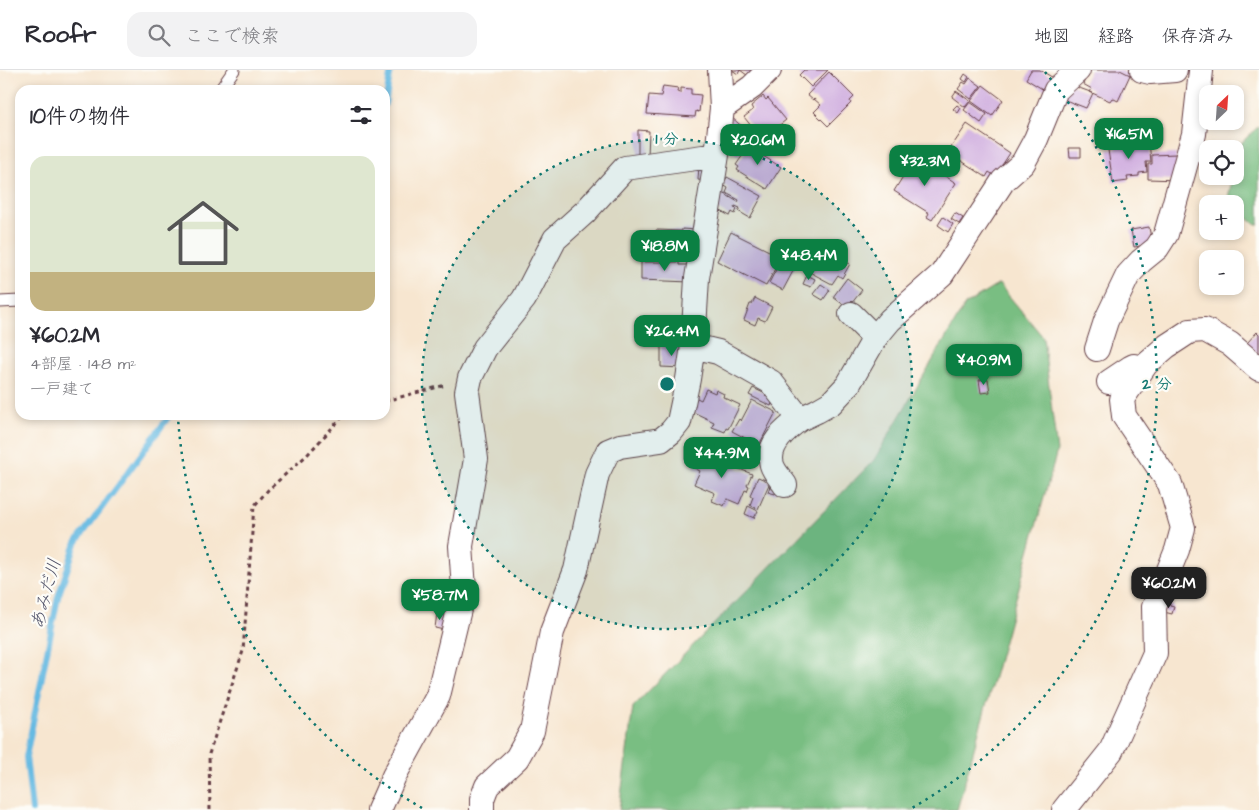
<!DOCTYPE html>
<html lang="ja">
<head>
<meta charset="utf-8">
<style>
  body { margin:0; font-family:"Architects Daughter","Klee One",sans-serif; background:#f2f2f3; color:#2b2b33; height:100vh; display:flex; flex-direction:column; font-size:19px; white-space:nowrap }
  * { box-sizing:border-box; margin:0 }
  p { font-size:16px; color:#7c7c81 }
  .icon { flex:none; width:28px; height:28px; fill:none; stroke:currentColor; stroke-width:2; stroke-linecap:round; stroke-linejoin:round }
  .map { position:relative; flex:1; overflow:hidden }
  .panel { position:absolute; left:15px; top:15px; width:375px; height:335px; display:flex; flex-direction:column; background:#fff; border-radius:15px; box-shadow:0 2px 8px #0003 }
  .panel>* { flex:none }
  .needle { width:32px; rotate:25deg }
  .fabs { position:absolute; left:1199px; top:15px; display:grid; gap:10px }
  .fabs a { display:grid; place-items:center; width:45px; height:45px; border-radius:10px; background:#fff; box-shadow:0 2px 8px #0003; font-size:25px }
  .price { position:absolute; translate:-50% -42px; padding:0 11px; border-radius:10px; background:#0b8043; color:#fff; font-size:16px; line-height:32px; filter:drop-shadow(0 1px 2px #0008) }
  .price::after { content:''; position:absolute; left:50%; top:30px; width:15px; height:11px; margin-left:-8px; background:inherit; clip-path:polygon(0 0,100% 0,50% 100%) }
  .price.selected { background:#222; color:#fff }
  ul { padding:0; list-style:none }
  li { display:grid; align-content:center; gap:10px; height:265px; padding:0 15px }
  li+li { border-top:1px solid #e1e1e2 }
  li span { display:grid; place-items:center; height:155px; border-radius:15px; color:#555 }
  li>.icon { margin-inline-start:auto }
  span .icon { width:90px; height:90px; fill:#fffc; stroke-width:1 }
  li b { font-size:21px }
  h2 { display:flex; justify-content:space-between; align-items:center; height:60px; padding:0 15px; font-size:21px }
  header { display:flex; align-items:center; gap:30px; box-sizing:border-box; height:70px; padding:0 25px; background:#fff; border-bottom:1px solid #e1e1e2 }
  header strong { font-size:24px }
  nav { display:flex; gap:28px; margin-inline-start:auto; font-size:18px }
  .search { width:350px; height:45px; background:#f2f2f3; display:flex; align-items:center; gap:12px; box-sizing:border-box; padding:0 18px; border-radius:15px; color:#7c7c81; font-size:19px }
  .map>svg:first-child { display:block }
  .forest { fill:#79be82; stroke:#626e56 }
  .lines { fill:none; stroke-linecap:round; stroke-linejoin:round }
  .stream { stroke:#66bae2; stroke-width:6 }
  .building { fill:#d1b0e0 }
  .lane-casing { stroke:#643d44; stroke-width:13 }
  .street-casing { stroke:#643d44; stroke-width:26 }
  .path { stroke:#643d44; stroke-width:3; stroke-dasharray:4 4; stroke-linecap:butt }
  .lane { stroke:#fff; stroke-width:11 }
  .street { stroke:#fff; stroke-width:24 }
  .ring { fill:none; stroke:#0f766e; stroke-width:2.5; stroke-dasharray:2.5 5 }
  .labels { text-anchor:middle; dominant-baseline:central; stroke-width:4.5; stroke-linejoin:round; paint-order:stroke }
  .water-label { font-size:18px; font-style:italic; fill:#54556b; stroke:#fdfcf7 }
  .centre { fill:#0f766e; stroke:#fdfcf7; stroke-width:2.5 }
  .ring-label { font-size:15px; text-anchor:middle; font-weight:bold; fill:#0f766e; stroke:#fdfcf7; stroke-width:4.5; stroke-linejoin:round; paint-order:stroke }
</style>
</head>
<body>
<header>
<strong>Roofr</strong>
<div class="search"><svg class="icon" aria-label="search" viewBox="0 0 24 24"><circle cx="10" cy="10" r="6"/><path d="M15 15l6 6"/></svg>ここで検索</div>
<nav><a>地図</a><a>経路</a><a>保存済み</a></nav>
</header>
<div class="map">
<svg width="1259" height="740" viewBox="0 0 1259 740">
  <rect width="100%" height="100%" fill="#fdfcf7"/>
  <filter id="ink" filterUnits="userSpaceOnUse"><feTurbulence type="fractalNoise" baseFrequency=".02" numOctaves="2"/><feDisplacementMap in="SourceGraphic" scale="10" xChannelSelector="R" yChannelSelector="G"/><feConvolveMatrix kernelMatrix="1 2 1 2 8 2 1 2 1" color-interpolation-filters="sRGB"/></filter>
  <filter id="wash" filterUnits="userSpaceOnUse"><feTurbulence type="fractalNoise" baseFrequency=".0096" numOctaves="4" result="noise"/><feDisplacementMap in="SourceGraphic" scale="20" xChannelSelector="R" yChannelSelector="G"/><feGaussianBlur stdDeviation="1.12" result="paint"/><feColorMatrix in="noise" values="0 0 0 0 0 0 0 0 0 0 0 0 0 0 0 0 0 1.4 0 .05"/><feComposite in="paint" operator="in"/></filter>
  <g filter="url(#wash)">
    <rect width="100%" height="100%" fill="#f7e6d0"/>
    <path class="forest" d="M 1259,56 L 1259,155 L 1256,155 L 1235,138 L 1235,134 L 1227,132 L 1233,106 L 1235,106 L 1242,72 Z
      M 999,214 L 1043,267 L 1057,381 L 957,740 L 619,740 L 633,637 L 874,390 L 965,235 Z"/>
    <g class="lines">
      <path class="stream" d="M 385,34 L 391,0
        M 32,740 L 26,687 L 58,527 L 76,473 L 170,345"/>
    </g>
    <g id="blocks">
      <path class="building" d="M 732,0 L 757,0 L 751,8 L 740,0 L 738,4 Z
        M 804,0 L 828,0 L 811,17 L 799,5 Z
        M 1031,0 L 1040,0 L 1055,9 L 1044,20 L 1026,9 Z
        M 1090,0 L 1120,0 L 1130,5 L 1118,31 L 1112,28 L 1110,31 L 1090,22 L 1092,19 L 1083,14 Z
        M 829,2 L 854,27 L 850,31 L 851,33 L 828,56 L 814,42 L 821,35 L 814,29 L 813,30 L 807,25 Z
        M 965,4 L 969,7 L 966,12 L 962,9 Z
        M 970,8 L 981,16 L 971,29 L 958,19 L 963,12 L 966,14 Z
        M 983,15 L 1003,30 L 992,46 L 971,31 Z
        M 1071,15 L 1093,23 L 1086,38 L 1060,28 Z
        M 663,16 L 678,18 L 677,22 L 681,23 L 681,18 L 691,19 L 691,24 L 701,25 L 699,42 L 696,41 L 695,47 L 647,44 L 649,25 L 661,26 Z
        M 956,21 L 970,31 L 965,37 L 952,27 Z
        M 763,26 L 766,30 L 768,28 L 786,50 L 764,67 L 754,56 L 752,57 L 744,47 L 753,40 L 751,36 Z
        M 970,32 L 987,44 L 981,53 L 964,40 Z
        M 957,35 L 961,38 L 958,43 L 953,39 Z
        M 730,46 L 754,67 L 738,86 L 725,74 Z
        M 967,54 L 1010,83 L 995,106 L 989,102 L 986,107 L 948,82 Z
        M 638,60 L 649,61 L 648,86 L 638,86 Z
        M 1136,70 L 1143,70 L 1143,72 L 1149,71 L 1151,92 L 1146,92 L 1147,102 L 1139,103 L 1139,106 L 1127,107 L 1128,111 L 1113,113 L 1108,80 L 1117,79 L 1116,75 L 1136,73 Z
        M 752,72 L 760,77 L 759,79 L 764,83 L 763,86 L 781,97 L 767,119 L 737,100 L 739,97 L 736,95 Z
        M 1069,78 L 1081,78 L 1081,87 L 1070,87 Z
        M 1176,84 L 1177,110 L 1148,109 L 1148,94 L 1152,94 L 1152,85 Z
        M 915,87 L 956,113 L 932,150 L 927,147 L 929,143 L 894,121 Z
        M 699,96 L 708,96 L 707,111 L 698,110 Z
        M 727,107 L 762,126 L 750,148 L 738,141 L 740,138 L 735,136 L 734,138 L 737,139 L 735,144 L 732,142 L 730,146 L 715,138 L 723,123 L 738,132 L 739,130 L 726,123 L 728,118 L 723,115 Z
        M 955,143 L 963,148 L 959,154 L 951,149 Z
        M 943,147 L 953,154 L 948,162 L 938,155 Z
        M 1149,157 L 1152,174 L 1134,177 L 1131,160 Z
        M 682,159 L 696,160 L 695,182 L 686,182 L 686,189 L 655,187 L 656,160 L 682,161 Z
        M 731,162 L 781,187 L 766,216 L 717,191 Z
        M 814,175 L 850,194 L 842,208 L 838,205 L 832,214 L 802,198 Z
        M 786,181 L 800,188 L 783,220 L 769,213 Z
        M 641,192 L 679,192 L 679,195 L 690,195 L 690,212 L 641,210 Z
        M 807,205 L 815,209 L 811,217 L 803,214 Z
        M 847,208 L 862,220 L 848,238 L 833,227 Z
        M 821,214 L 830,220 L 823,230 L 813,224 Z
        M 755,228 L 772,237 L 765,251 L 758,248 L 755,255 L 744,250 L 750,234 L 752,234 Z
        M 1257,262 L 1259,264 L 1259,284 L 1247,273 Z
        M 661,276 L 682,277 L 682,298 L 661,297 Z
        M 988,309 L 990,322 L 981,323 L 979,310 Z
        M 753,318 L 774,328 L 771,336 L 749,325 Z
        M 706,319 L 715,323 L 716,320 L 724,324 L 723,327 L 740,335 L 728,359 L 726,358 L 725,362 L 712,357 L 714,352 L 691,341 L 697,328 L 701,330 Z
        M 752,330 L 776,342 L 757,379 L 747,374 L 749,370 L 732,361 L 739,349 L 741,351 Z
        M 701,382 L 716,388 L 715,390 L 727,396 L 729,391 L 739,395 L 737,398 L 752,404 L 747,415 L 749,416 L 747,421 L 745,420 L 739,434 L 727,429 L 724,436 L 712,431 L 715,423 L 694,414 L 700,401 L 694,398 Z
        M 758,407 L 770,412 L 758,439 L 750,435 L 753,427 L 750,425 Z
        M 770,416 L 777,418 L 775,424 L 768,422 Z
        M 748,436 L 758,441 L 754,448 L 745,444 Z
        M 1166,534 L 1174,536 L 1172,544 L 1164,542 Z
        M 437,543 L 446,545 L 444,560 L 435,558 Z"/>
    </g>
  </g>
  <g filter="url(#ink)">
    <use href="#blocks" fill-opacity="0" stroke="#643d44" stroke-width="1"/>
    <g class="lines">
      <g class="lane-casing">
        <path id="lane" d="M 220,20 L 234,0
          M 0,232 L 20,231"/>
      </g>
      <g class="street-casing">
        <path id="street" d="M 1142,0 L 1150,2 L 1175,0
          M 722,38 L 752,17 L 769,0
          M 851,244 L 875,268
          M 693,276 L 718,282 L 771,312 L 800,349 L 817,341 L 831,333 L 848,315 L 875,268 L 890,250 L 942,204 L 1003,111 L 1023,93 L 1036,69 L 1056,20 L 1078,0
          M 1097,279 L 1106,251 L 1128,205 L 1141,191 L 1157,178 L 1166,164 L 1194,64 L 1201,1
          M 1109,312 L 1130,298 L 1134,296 L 1142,299
          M 785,415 C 781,409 774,402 772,395 C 766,375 786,359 800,349
          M 379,740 L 394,706 L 438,626 L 464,519 L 461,476 L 476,389 L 467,322 L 470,308 L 485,278 L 524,229 L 555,169 L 585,142 L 625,98 L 717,85
          M 482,740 L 482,729 L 487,716 L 517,688 L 532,661 L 552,562 L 576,500 L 597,404 L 608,381 L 620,376 L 661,370 L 671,362 L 679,352 L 688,309 L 693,276 L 697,208 L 717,85 L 722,38 L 720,0
          M 1064,740 L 1111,681 L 1155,583 L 1154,537 L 1177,480 L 1183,458 L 1170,414 L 1124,346 L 1122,329 L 1146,294 L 1167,276 L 1190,261 L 1205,260 L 1230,274 L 1259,299"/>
      </g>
      <path class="path" d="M 385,331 L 446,315
        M 210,740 L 209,684 L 243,581 L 254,436 L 268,420 L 307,385 L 344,345"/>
      <use href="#lane" class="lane"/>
      <use href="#street" class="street"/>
    </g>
  </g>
  <circle cx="667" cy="314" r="245" fill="#0f766e" fill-opacity=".12"/>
  <g class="ring">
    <circle cx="667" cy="314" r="245"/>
    <path d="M422 738A490 490 0 0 1 178 348M1045 2A490 490 0 0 1 912 738"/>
  </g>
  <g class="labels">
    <g class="water-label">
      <text transform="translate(46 524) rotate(-75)">あみだ川</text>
    </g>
  </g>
  <circle cx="667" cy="314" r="8" class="centre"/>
  <g class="ring-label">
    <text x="667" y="74">1 分</text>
    <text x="1157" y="319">2 分</text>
  </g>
</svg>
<div class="fabs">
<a><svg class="needle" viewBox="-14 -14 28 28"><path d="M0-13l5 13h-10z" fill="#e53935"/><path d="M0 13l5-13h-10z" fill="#7c7c81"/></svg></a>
<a><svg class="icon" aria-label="locate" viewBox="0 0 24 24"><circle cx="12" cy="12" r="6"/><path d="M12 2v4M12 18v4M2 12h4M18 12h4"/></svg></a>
<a>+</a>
<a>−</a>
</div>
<b class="price" style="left:1129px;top:90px">¥16.5M</b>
<b class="price" style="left:758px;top:96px">¥20.6M</b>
<b class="price" style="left:925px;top:117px">¥32.3M</b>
<b class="price" style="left:665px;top:202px">¥18.8M</b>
<b class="price" style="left:809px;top:211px">¥48.4M</b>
<b class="price" style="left:672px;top:287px">¥26.4M</b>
<b class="price" style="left:984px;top:316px">¥40.9M</b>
<b class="price" style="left:722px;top:409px">¥44.9M</b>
<b class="price selected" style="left:1169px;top:539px">¥60.2M</b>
<b class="price" style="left:440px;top:551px">¥58.7M</b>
<section class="panel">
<h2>10件の物件<svg class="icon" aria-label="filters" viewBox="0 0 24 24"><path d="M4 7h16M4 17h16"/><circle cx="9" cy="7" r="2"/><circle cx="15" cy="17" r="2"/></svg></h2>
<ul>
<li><span style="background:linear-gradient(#dfe7d0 75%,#c2b280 0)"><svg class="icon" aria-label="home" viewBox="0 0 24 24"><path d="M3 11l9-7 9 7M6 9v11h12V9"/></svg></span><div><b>¥60.2M</b><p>4部屋 · 148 m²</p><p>一戸建て</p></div></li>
</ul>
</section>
</div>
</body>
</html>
